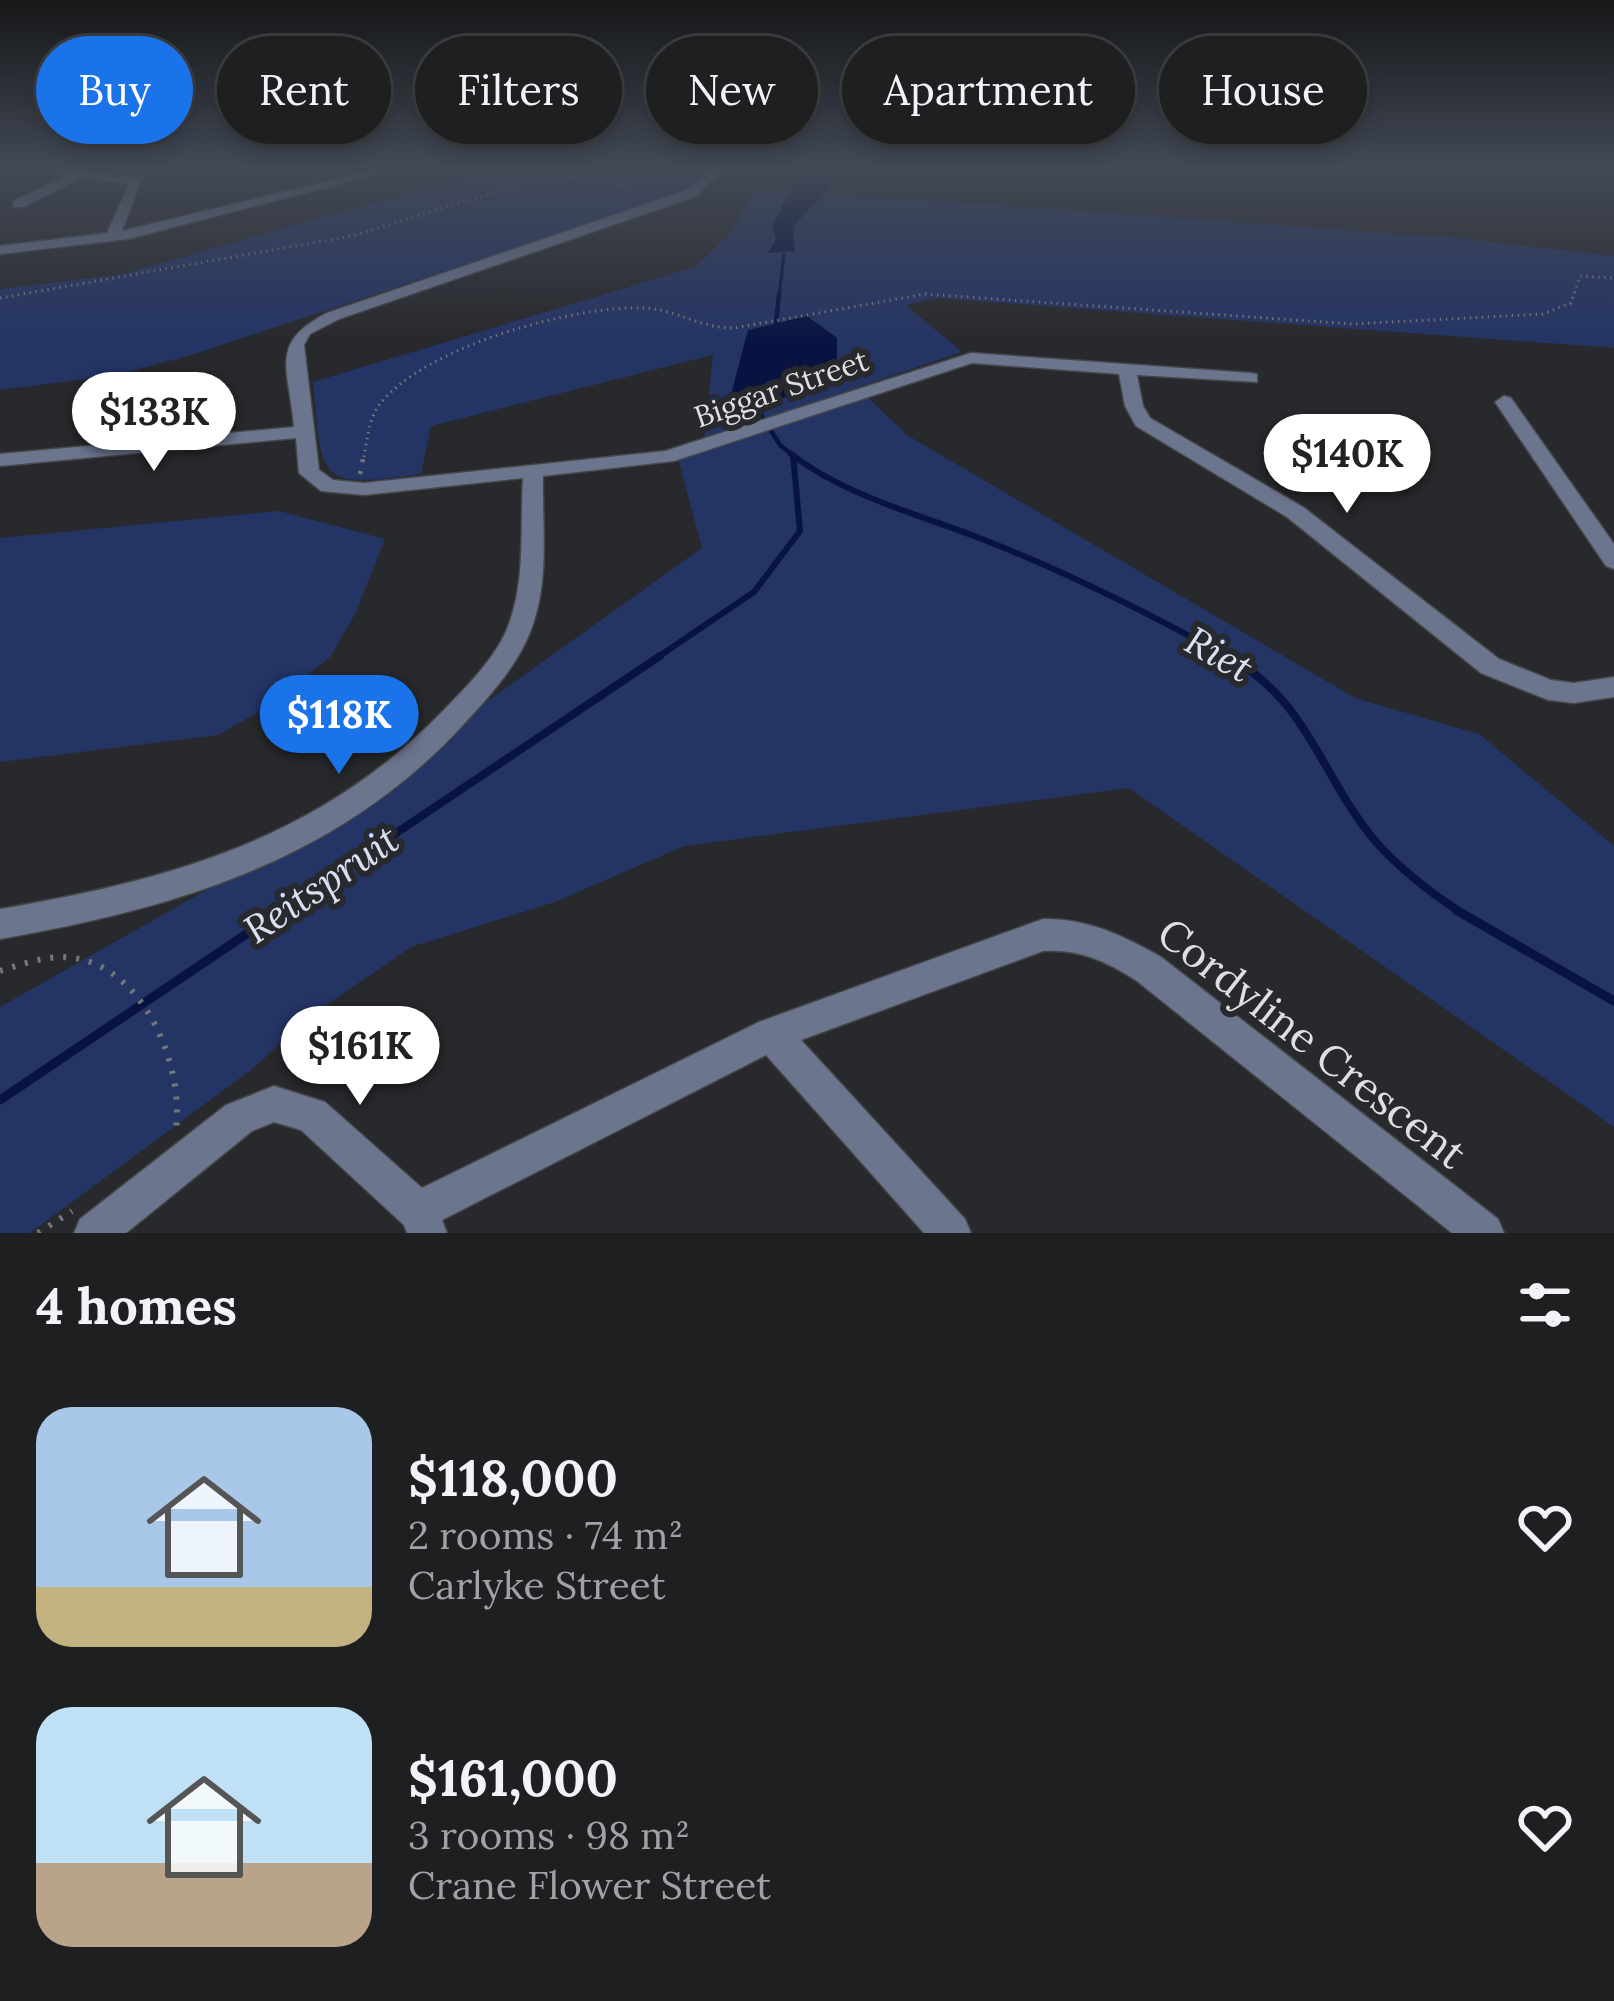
<!DOCTYPE html>
<html lang="en">
<head>
<meta charset="utf-8">
<style>
  body { margin:0; font-family:Lora,serif; background:#26272a; color:#f1f3f6; height:100vh; display:flex; flex-direction:column; font-size:45px; white-space:nowrap }
  * { box-sizing:border-box; margin:0 }
  p { font-size:39px; color:#a1a2a5 }
  .icon { flex:none; width:66px; height:66px; fill:none; stroke:currentColor; stroke-width:2; stroke-linecap:round; stroke-linejoin:round }
  .map { position:relative; height:1233px; overflow:hidden }
  .details { display:flex; flex-direction:column; background:#1e1f21; flex:1 }
  .details>* { flex:none }
  .guide { position:absolute; left:36px; top:36px; width:1542px; height:108px; display:flex; gap:24px }
  .price { position:absolute; translate:-50% -102px; padding:0 27px; border-radius:42px; background:#fff; color:#222; font-size:39px; line-height:78px; filter:drop-shadow(0 3px 6px #0008) }
  .price::after { content:''; position:absolute; left:50%; top:72px; width:36px; height:27px; margin-left:-18px; background:inherit; clip-path:polygon(0 0,100% 0,50% 100%) }
  .price.active { background:#1a73e8; color:#fff }
  ul { padding:0; list-style:none }
  li { display:flex; align-items:center; gap:36px; height:300px; padding:0 36px }
  li span { display:grid; place-items:center; flex:none; width:336px; height:240px; border-radius:36px; color:#555 }
  li>.icon { margin-inline-start:auto }
  span .icon { width:144px; height:144px; fill:#fffc; stroke-width:1 }
  li b { font-size:51px }
  h2 { display:flex; justify-content:space-between; align-items:center; height:144px; padding:0 36px; font-size:51px }
  .chip { padding:0 42px; border-radius:54px; background:#1e1f21; box-shadow:0 6px 18px #0003,0 0 0 3px #3c3d3f; font-size:42px; line-height:108px }
  .chip.active { background:#1a73e8; color:#fff }
  .map>svg:first-child { display:block }
  .green { fill:#243465 }
  .water { fill:#081342 }
  .lines { fill:none; stroke-linecap:round; stroke-linejoin:round }
  .stream-far4 { stroke:#081342; stroke-width:3 }
  .stream-far3 { stroke:#081342; stroke-width:4.5 }
  .stream-far2 { stroke:#081342; stroke-width:6 }
  .stream-far1 { stroke:#081342; stroke-width:8 }
  .stream { stroke:#081342; stroke-width:9 }
  .street-casing { stroke:#454649; stroke-width:3 }
  .path-far2 { stroke:#767779; stroke-width:3; stroke-dasharray:1.5 4.5; stroke-linecap:butt }
  .path-far1 { stroke:#767779; stroke-width:4.5; stroke-dasharray:3 9; stroke-linecap:butt }
  .path { stroke:#767779; stroke-width:6; stroke-dasharray:3 10; stroke-linecap:butt }
  .street { fill:#6b758e; fill-rule:evenodd }
  .labels { text-anchor:middle; dominant-baseline:central; stroke-width:12; stroke-linejoin:round; paint-order:stroke }
  .far-street-label { font-size:30px; fill:#dedfe1; stroke:#28292c }
  .water-label { font-size:39px; font-style:italic; fill:#d9e0f1; stroke:#28292c }
  .near-street-label { font-size:42px; fill:#dedfe1; stroke:#28292c }
</style>
</head>
<body>
<div class="map">
<svg width="1614" height="1233" viewBox="0 0 1614 1233">
  <rect width="100%" height="100%" fill="#28292c"/>
  <path class="green" d="M 564,169 L 704,177 L 689,190 L 191,355 L 117,375 L 0,390 L 0,289 L 123,274 L 485,171 Z
    M 755,188 L 1457,238 L 1614,256 L 1614,348 L 938,298 L 906,305 L 962,352 L 704,439 L 713,355 L 431,426 L 421,474 C 315,489 323,481 313,382 L 695,267 L 729,235 Z
    M 862,392 L 907,435 L 1355,698 L 1479,734 L 1614,846 L 1614,1127 L 1129,788 L 684,846 L 555,902 L 411,947 L 312,1015 L 251,1070 L 30,1233 L 0,1233 L 0,1007 L 286,845 L 702,548 L 677,455 Z
    M 279,511 L 385,539 L 355,614 L 331,656 L 269,706 L 218,735 L 0,762 L 0,538 Z"/>
  <path class="water" d="M 801,169 L 846,169 L 793,227 L 795,251 L 768,253 L 776,239 L 772,227 Z
    M 807,316 L 837,338 L 837,358 L 830,378 C 802,389 757,417 730,398 L 748,330 Z"/>
  <g class="lines">
    <path class="stream-far4" d="M 779,297 L 784,254"/>
    <path class="stream-far3" d="M 776,323 L 779,294
      M 754,404 L 780,445 L 795,457"/>
    <path class="stream-far2" d="M 791,454 C 848,498 926,516 992,543 C 1075,576 1154,616 1232,659
      M 655,659 L 754,592 L 800,531 L 793,455"/>
    <path class="stream-far1" d="M 1227,656 C 1309,700 1320,776 1376,842 C 1398,867 1433,895 1462,913
      M 277,913 L 660,656"/>
    <path class="stream" d="M 1456,910 L 1614,1001
      M 0,1100 L 282,910"/>
    <g class="street-casing">
      <path id="street" d="M 26,169 L 64,169 L 142,178 L 122,231 L 377,169 L 398,169 L 128,239 L 0,254 L 0,246 L 107,233 L 129,184 L 81,178 L 23,207 L 13,207 L 13,201 L 65,177 Z
        M 709,169 L 722,169 L 697,196 L 339,319 L 310,334 L 304,345 L 319,470 L 333,480 L 364,483 L 665,451 L 971,353 L 1251,373 L 1257,374 L 1257,382 L 1137,375 L 1143,406 L 1150,418 L 1303,507 L 1499,659 L 1551,680 L 1574,683 L 1614,677 L 1614,697 L 1574,703 L 1548,700 L 1481,673 L 1287,517 L 1136,426 L 1125,406 L 1119,374 L 972,363 L 674,461 L 543,476 C 542,524 549,575 534,621 C 522,661 490,696 462,726 C 337,861 176,908 0,939 L 0,909 C 170,880 319,839 443,711 C 467,686 497,657 509,624 C 526,578 520,526 523,478 L 364,495 L 321,491 L 299,473 L 296,438 L 0,466 L 0,454 L 294,427 C 289,368 268,343 327,313 L 687,190 Z
        M 1504,396 L 1511,398 L 1614,544 L 1614,569 L 1606,566 L 1495,402 Z
        M 1043,919 C 1087,918 1124,936 1161,957 L 1498,1219 L 1504,1233 L 1452,1233 L 1137,981 C 1106,961 1080,949 1043,951 L 801,1040 L 965,1219 L 971,1233 L 924,1233 L 766,1055 L 442,1220 L 447,1233 L 407,1233 L 404,1225 L 301,1130 L 274,1122 L 252,1131 L 126,1233 L 74,1233 L 80,1219 L 226,1105 L 274,1086 L 325,1102 L 422,1188 L 759,1022 Z"/>
    </g>
    <path class="path-far2" d="M 0,298 L 352,236 L 531,181 L 570,177 L 629,186 L 663,169
      M 364,457 C 367,440 369,418 380,404 C 424,347 574,305 644,308 C 676,309 702,329 734,328 L 925,294 L 1352,324 L 1543,314 L 1571,303 L 1580,276 L 1614,278"/>
    <path class="path-far1" d="M 360,474 L 364,454"/>
    <path class="path" d="M 0,971 C 23,964 49,954 74,958 C 145,968 184,1067 176,1129
      M 38,1233 L 72,1211"/>
    <use href="#street" class="street"/>
  </g>
  <linearGradient id="sky" x2="0" y2="1"><stop stop-color="#161718"/><stop offset="0.49" stop-color="#424956"/><stop offset="1" stop-color="#424956" stop-opacity="0"/></linearGradient>
  <rect width="1614" height="342" fill="url(#sky)"/>
  <g class="labels">
    <g class="far-street-label">
      <text transform="translate(781 388) rotate(-19)">Biggar Street</text>
    </g>
    <g class="water-label">
      <text transform="translate(1219 654) rotate(30)">Riet</text>
      <text transform="translate(321 884) rotate(-34)">Reitspruit</text>
    </g>
    <g class="near-street-label">
      <text transform="translate(1312 1043) rotate(38)">Cordyline Crescent</text>
    </g>
  </g>
</svg>
<b class="price" style="left:154px;top:474px">$133K</b>
<b class="price" style="left:1347px;top:516px">$140K</b>
<b class="price active" style="left:339px;top:777px">$118K</b>
<b class="price" style="left:360px;top:1108px">$161K</b>
<div class="guide">
<a class="chip active">Buy</a>
<a class="chip">Rent</a>
<a class="chip">Filters</a>
<a class="chip">New</a>
<a class="chip">Apartment</a>
<a class="chip">House</a>
</div>
</div>
<section class="details">
<h2>4 homes<svg class="icon" aria-label="filters" viewBox="0 0 24 24"><path d="M4 7h16M4 17h16"/><circle cx="9" cy="7" r="2"/><circle cx="15" cy="17" r="2"/></svg></h2>
<ul>
<li><span style="background:linear-gradient(#a9c7e8 75%,#c2b280 0)"><svg class="icon" aria-label="home" viewBox="0 0 24 24"><path d="M3 11l9-7 9 7M6 9v11h12V9"/></svg></span><div><b>$118,000</b><p>2 rooms · 74 m²</p><p>Carlyke Street</p></div><svg class="icon" aria-label="heart" viewBox="0 0 24 24"><path d="M12 20l-8-8c-3-5 5-10 8-4 3-6 11-1 8 4z"/></svg></li>
<li><span style="background:linear-gradient(#bfe0f5 65%,#b9a48a 0)"><svg class="icon" aria-label="home" viewBox="0 0 24 24"><path d="M3 11l9-7 9 7M6 9v11h12V9"/></svg></span><div><b>$161,000</b><p>3 rooms · 98 m²</p><p>Crane Flower Street</p></div><svg class="icon" aria-label="heart" viewBox="0 0 24 24"><path d="M12 20l-8-8c-3-5 5-10 8-4 3-6 11-1 8 4z"/></svg></li>
</ul>
</section>
</body>
</html>
